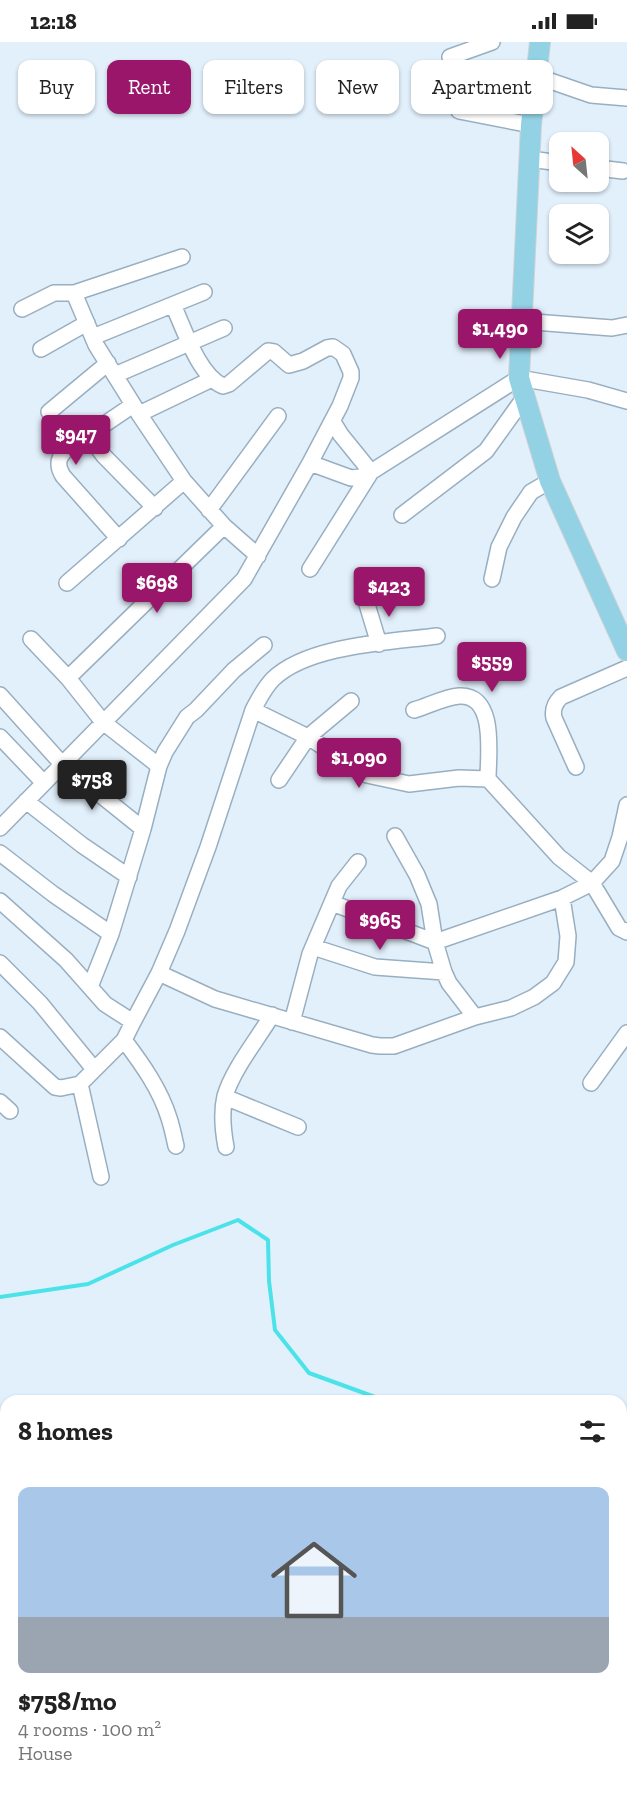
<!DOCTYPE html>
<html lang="en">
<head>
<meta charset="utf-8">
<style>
  body { margin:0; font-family:"Zilla Slab",serif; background:#f2f2f2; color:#222; height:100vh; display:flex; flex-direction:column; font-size:22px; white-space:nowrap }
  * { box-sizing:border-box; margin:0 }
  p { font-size:20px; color:#767676 }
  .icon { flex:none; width:33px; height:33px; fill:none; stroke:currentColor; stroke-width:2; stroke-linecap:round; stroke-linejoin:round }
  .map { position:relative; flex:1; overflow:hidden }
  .sheet { position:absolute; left:0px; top:1353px; width:627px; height:402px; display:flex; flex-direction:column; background:#fff; border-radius:18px 18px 0 0; box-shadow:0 2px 4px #0004 }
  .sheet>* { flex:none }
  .hud { position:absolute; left:18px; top:18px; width:591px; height:54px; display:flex; gap:12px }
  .needle { width:39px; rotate:333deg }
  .buttons { position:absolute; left:549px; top:90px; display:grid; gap:12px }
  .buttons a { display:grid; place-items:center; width:60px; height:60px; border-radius:12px; background:#fff; box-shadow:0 2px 4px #0004; font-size:30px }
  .price { position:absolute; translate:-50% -51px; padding:0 14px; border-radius:6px; background:#9a166a; color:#fff; font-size:20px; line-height:39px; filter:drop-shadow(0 2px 3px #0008) }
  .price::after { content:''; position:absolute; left:50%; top:36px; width:18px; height:14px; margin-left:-9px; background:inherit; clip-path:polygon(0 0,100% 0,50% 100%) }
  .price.current { background:#222; color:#fff }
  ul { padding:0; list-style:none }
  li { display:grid; align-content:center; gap:12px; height:318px; padding:0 18px }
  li+li { border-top:2px solid #e0e0e0 }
  li span { display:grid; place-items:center; height:186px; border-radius:12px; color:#555 }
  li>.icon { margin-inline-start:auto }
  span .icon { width:108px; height:108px; fill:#fffc; stroke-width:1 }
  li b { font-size:26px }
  h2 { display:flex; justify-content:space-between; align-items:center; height:72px; padding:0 18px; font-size:26px }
  .pill { padding:0 21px; border-radius:12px; background:#fff; box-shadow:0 2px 4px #0004; font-size:21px; line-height:54px }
  .pill.current { background:#9a166a; color:#fff }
  .status { display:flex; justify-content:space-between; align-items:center; height:42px; padding:0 30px; background:#fff; direction:ltr }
  .status svg { height:16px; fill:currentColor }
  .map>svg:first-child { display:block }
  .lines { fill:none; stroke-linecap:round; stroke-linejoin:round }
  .stream { stroke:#4ce2ea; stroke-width:4 }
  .minor-casing { stroke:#98afc1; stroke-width:18 }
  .major-casing { stroke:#d0d2d3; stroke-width:22 }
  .minor { stroke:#fff; stroke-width:15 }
  .major { stroke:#93d1e5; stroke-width:20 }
</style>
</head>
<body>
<div class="status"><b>12:18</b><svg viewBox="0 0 49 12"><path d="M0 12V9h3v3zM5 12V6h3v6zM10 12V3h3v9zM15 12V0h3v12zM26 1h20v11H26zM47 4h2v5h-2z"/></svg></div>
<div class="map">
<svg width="627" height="1755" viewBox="0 0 627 1755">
  <rect width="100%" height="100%" fill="#e2f0fc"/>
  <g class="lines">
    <path class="stream" d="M 0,1255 L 88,1242 L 173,1203 L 238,1178 L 268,1198 L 269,1239 L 275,1288 L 309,1331 L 386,1359
      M 621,1604 L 627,1614"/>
    <g class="minor-casing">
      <path id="minor" d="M 450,15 L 492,0
        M 536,34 L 591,53 L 627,56
        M 459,69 L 531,83
        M 530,117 L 560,121
        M 598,126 L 623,129
        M 182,215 L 74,251 L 96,303 L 139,372 L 184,439 L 224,484 L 258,514
        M 173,263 C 184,286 198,333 223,344 L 229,342 L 268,309 L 274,310 L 289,323 L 303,319 L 327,306 L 333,305 L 343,312 L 351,330 L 351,336 L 340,364 L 310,421
        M 22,267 L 54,251 L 74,251
        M 521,279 L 612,286 L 627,283
        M 93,295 L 204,250
        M 41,307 L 87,281
        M 115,333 L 224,286
        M 49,370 L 108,321
        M 139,372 L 212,337
        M 89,394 L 104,414 L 155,466
        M 209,468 L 278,374
        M 402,473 L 486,409 L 524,356
        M 119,497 L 63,434 C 57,424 57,417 65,409 L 133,363
        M 310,527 L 371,430 L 341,393 L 333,380
        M 492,537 L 499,505 L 514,475 L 531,450 L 550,439
        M 67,541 L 184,439
        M 366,559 L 379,602
        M 31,597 L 68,636 L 103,680 L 159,724
        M 68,636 L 224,484
        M 0,653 L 62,722 L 143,787
        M 253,668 L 308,695 L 367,733 L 409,742 L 459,736 L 488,737
        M 414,668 C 428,664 445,655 459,654 C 497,652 488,713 488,737 L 559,815 L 592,841 L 619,886 L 627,890
        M 0,695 L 44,741
        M 576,725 L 554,676 C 552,667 555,661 561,655 L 627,626
        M 279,738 L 308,695 L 351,659
        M 26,759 L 82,803 L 129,835
        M 0,786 L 244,537 L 310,421 L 351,436 L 360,435 L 371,430 L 519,336 L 588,348 L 627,359
        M 0,811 L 53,852 L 111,892
        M 0,859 L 66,918 L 105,962 L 133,980
        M 332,861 L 435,900 L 429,862 L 417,833 L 395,794
        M 313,905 L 375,925 L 444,930
        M 0,921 L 40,961 L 94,1027
        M 159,931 L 215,957 L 372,1003 L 380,1004 L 394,1004 L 475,975 L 511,966 L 534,955 L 553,941 L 566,920 L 568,894 L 562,856
        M 90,945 L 111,892 L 143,787 L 159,724 L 165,710 L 187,675 L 196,668 L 234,628 L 264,603
        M 475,975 L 449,941 L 444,930 L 435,900 L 562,856 L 592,841 L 612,819 L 620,795 L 627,763
        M 292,980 L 310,912 L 339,844 L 358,820
        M 0,995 L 55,1045 L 61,1046 L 80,1042 L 124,998 L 133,980 L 159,931 L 177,889 L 208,805 L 253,668 C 259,657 264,646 273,637 C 308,603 390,600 437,594
        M 124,998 C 142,1022 160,1047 169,1076 C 172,1085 174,1095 176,1104
        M 591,1041 L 627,991
        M 80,1042 L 101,1135
        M 225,1055 L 298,1085
        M 0,1060 L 10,1069
        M 226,1105 C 223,1089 221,1071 225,1054 C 233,1027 257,998 272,973"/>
    </g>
    <g class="major-casing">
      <path id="major" d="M 540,0 L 531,83 L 519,336 L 550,439 L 627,609"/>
    </g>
    <use href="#minor" class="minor"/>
    <use href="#major" class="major"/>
  </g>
</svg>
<div class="buttons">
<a><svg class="needle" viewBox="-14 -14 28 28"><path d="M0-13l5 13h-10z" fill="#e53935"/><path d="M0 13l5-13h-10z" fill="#767676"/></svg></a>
<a><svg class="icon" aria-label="layers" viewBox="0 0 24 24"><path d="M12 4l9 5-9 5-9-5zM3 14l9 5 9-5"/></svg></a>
</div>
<b class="price" style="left:500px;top:318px">$1,490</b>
<b class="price" style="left:76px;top:424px">$947</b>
<b class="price" style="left:157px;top:572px">$698</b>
<b class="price" style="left:389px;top:576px">$423</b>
<b class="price" style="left:492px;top:651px">$559</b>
<b class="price" style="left:359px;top:747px">$1,090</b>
<b class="price current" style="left:92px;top:769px">$758</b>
<b class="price" style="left:380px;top:909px">$965</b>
<div class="hud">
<a class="pill">Buy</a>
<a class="pill current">Rent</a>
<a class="pill">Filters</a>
<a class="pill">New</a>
<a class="pill">Apartment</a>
</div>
<section class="sheet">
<h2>8 homes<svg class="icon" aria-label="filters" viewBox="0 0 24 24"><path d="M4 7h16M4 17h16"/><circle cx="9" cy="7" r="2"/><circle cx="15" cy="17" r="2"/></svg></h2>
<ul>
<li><span style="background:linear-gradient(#a9c7e8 70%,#9aa5b1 0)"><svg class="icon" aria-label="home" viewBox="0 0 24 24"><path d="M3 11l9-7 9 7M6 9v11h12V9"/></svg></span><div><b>$758/mo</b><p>4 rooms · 100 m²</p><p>House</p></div></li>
</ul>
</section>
</div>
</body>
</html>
